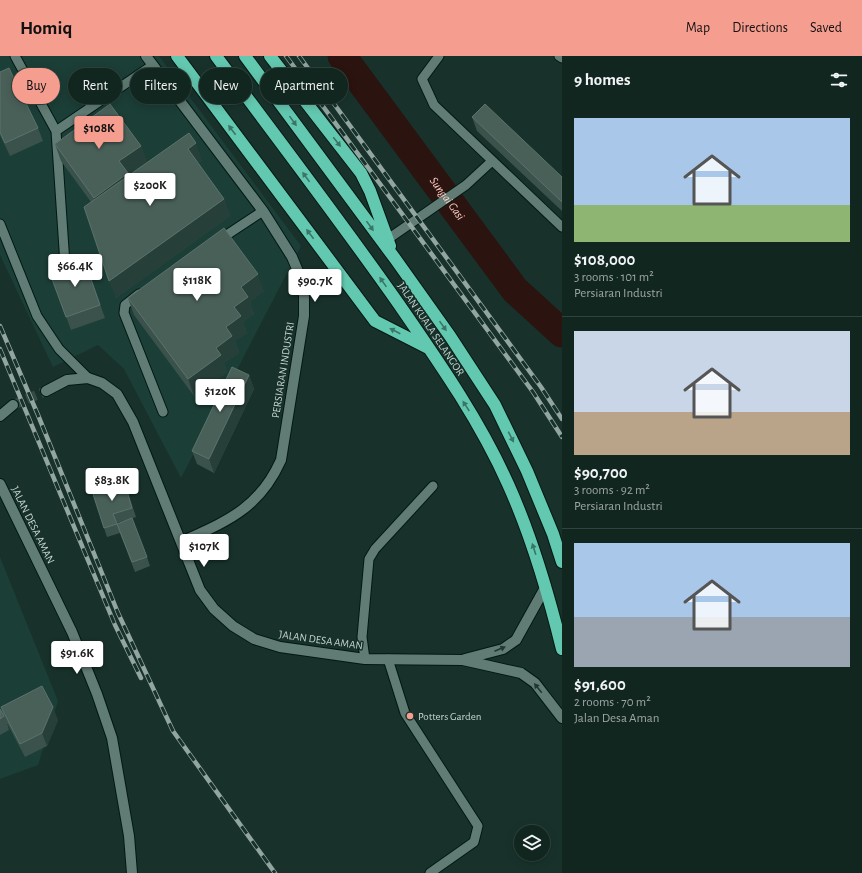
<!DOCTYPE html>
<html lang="en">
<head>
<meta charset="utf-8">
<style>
  body { margin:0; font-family:"Alegreya Sans",sans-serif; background:#1b2e29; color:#f1f3f6; height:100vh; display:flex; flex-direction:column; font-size:15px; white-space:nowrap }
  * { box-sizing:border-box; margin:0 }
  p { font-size:13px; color:#9ca5a5 }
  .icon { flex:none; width:22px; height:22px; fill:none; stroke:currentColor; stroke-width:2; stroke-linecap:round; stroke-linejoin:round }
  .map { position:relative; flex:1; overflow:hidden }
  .side { display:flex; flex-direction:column; background:#122620; width:300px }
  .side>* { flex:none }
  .banner { position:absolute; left:12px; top:12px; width:380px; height:36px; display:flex; gap:8px }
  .fabs { position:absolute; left:514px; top:769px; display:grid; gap:8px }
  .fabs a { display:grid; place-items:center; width:36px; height:36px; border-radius:50%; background:#122620; box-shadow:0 2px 10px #0003,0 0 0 1px #31433e; font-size:20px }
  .price { position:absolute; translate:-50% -34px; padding:0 9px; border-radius:4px; background:#fff; color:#222; font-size:13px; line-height:26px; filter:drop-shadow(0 1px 2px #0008) }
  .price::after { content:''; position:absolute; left:50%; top:24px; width:12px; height:9px; margin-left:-6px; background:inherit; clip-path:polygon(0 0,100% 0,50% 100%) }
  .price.active { background:#f59d8f; color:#111 }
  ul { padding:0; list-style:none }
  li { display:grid; align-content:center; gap:8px; height:212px; padding:0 12px }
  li+li { border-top:1px solid #31433e }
  li span { display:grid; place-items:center; height:124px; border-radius:0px; color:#555 }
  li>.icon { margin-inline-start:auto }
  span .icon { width:72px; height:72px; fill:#fffc; stroke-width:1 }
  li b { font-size:17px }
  h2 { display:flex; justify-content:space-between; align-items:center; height:48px; padding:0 12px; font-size:17px }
  .chip { padding:0 14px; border-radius:18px; background:#122620; box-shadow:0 2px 10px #0003,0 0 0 1px #31433e; font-size:14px; line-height:36px }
  .chip.active { background:#f59d8f; color:#111 }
  header { display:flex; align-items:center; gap:24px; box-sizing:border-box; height:56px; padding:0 20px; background:#f59d8f; color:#111 }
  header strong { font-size:19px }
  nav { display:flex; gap:22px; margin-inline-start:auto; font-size:14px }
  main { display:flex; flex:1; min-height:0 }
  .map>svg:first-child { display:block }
  .built { fill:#1b3e36 }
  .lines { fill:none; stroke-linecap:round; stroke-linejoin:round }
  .river { stroke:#2b130f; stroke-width:29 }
  .secondary-tunnel { stroke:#324a44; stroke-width:10; stroke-dasharray:10 5; stroke-linecap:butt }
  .lane-casing { stroke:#021914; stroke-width:11 }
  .secondary-casing { stroke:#021914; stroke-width:12 }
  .highway-casing { stroke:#021914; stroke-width:14 }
  .lane { stroke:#617c74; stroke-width:9 }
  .secondary { stroke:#617c74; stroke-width:10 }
  .highway { stroke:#63c8b0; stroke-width:12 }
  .rail-casing { stroke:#92a5a0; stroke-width:4.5 }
  .rail { stroke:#18322b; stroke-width:3; stroke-dasharray:9; stroke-linecap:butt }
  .wall { fill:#3a524b }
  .shaded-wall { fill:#263f38 }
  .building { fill:#496059; stroke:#5c726c }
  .oneway { fill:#3a7667 }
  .oneway2 { fill:#1f3932 }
  .poi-dot { fill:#f59d8f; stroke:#18322b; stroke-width:1.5 }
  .labels { text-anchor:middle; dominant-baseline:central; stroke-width:3; stroke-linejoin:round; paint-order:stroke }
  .street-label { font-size:11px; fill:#c6d5d1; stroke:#18322b }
  .poi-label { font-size:11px; fill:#c6d5d1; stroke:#18322b; text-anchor:start }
  .water-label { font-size:12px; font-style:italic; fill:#ffcec6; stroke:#18322b }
</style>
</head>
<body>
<header>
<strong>Homiq</strong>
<nav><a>Map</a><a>Directions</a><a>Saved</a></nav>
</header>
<main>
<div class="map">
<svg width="562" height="817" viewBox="0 0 562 817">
  <rect width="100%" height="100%" fill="#18322b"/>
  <path class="built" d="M 0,0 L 159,0 L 301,190 L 181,422 L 124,313 L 98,289 L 53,311 L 0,199 Z
    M 0,501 L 58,645 L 38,709 L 0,723 Z"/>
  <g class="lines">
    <path class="river" id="s1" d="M 342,0 L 515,234 L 562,277"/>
    <path class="secondary-tunnel" d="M 13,349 L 46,335"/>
    <g class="lane-casing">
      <path id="lane" d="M 15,0 L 56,75
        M 439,0 L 422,23 L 434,49 L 562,171
        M 559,0 L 562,2
        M 0,168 L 37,260 L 59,293 L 88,322
        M 388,183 L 466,129 L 492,105
        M 219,184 L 263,155
        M 65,208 L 56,75 L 153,9
        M 139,238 L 125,249 L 124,257 L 163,356
        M 365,603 L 362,581 L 369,503 L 375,493 L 433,430
        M 388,603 L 405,657 L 478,770 L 474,786 L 430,817"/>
    </g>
    <g class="secondary-casing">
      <path id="secondary" d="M 146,0 L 263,155 L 292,201 L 300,220 L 304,240 L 304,260 L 281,404 C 259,453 227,465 181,486
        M 46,335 L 67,324 L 88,322 L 102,327 L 117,338 L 133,366 L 200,534 L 214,553 L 233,570 L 254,583 L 280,591 L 365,603 L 463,604 L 521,617 L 535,627 L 562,662
        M 0,360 L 13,349
        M 0,428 L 72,576 L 97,638 L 112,682 L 129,780 L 132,817
        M 465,603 L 503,593 L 516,584 L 546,530"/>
    </g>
    <g class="highway-casing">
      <path id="highway" d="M 177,0 L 375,265 L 428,292
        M 216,0 C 277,82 339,163 398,247 C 438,305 479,363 508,428 C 532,481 548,536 562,593
        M 245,0 L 396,204 L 450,280 L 495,349 L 527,415 L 553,478 L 562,506
        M 270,0 L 361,117 L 370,135 L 390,190"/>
    </g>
    <use href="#lane" class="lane"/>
    <use href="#secondary" class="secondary"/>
    <use href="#highway" class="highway"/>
    <g class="rail-casing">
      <path id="rail" d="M 286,0 L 533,336 L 562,381
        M 299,0 L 541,331 L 562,363
        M 0,270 L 38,359 L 118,557 L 173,675 L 275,817
        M 0,293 L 115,569 L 141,622"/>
    </g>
    <use href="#rail" class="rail"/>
  </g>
  <path class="wall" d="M 0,16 L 38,72 L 43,85 L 10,100 L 0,79 Z
    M 472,61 L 562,121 L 562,155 L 477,75 Z
    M 55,88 L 141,90 L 147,107 L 202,104 L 198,107 L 224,143 L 230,160 L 116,242 L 91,146 L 61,105 Z
    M 84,203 L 105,262 L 71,274 L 49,215 Z
    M 264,235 L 250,246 L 254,258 L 243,266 L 247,277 L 235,285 L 239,297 L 224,307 L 227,316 L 194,340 L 134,259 L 128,242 Z
    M 249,319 L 254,333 L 214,417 L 197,408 L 192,395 Z
    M 127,434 L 136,461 L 117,467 L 117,468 L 147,501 L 150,510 L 135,516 L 120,477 L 107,481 L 104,472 Z
    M 1,651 L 58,664 L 47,690 L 25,701 L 7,667 L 9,674 L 0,679 L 0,653 L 3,659 Z"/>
  <path class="shaded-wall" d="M 196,87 L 202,104 L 194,110 L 188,93 Z
    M 141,90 L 147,107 L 101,159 L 94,142 L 119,105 Z
    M 224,143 L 230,160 L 116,242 L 109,225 Z
    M 258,218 L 264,235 L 250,246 L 254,258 L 243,266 L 247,277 L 235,285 L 239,297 L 224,307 L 227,316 L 194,340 L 188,323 L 216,292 L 234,251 L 241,231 Z
    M 249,319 L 254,333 L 214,417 L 209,403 Z
    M 53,651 L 58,664 L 47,690 L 42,677 Z"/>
  <path class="building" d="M 9,12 L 38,72 L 5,87 L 0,76 L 0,16 Z
    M 110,48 L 141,90 L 119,105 L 128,117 L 94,142 L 55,88 Z
    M 485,48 L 562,121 L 562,146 L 472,61 Z
    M 189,77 L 196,87 L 188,93 L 224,143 L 109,225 L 84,151 Z
    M 224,172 L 258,218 L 241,231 L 248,241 L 234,251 L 241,260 L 226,271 L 232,280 L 216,292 L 221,299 L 188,323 L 128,242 Z
    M 84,203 L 100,249 L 66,261 L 49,215 Z
    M 232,311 L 249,319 L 209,403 L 192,395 Z
    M 124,425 L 132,452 L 113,458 L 117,468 L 104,472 L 92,435 Z
    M 132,462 L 147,501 L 132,506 L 117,468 Z
    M 42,630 L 53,651 L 42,677 L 20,688 L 1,651 Z
    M 0,653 L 4,660 L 0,663 Z"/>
  <defs><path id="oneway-solid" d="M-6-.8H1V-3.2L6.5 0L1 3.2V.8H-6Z"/></defs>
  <g class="oneway">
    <use href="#oneway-solid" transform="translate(293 65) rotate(54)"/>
    <use href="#oneway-solid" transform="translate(232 74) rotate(-127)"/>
    <use href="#oneway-solid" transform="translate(337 86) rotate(52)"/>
    <use href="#oneway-solid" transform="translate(306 121) rotate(-126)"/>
    <use href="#oneway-solid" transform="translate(370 170) rotate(54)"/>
    <use href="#oneway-solid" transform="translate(310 178) rotate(-127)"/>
    <use href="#oneway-solid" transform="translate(383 226) rotate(-125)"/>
    <use href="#oneway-solid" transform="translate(443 270) rotate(55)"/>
    <use href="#oneway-solid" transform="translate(395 275) rotate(-153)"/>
    <use href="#oneway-solid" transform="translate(466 350) rotate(-123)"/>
    <use href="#oneway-solid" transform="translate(511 381) rotate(63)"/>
    <use href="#oneway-solid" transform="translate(534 493) rotate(-108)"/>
  </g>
  <g class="oneway2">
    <use href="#oneway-solid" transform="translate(500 593) rotate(-23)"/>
    <use href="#oneway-solid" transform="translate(538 632) rotate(-129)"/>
  </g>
  <circle class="poi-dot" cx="410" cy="660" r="4"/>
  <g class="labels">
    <g class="street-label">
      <text transform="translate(431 273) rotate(56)">JALAN KUALA SELANGOR</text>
      <text transform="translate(283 314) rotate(-81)">PERSIARAN INDUSTRI</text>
      <text transform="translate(33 469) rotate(64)">JALAN DESA AMAN</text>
      <text transform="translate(321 584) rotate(8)">JALAN DESA AMAN</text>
    </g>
    <g class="poi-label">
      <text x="418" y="660">Potters Garden</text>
    </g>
    <g class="water-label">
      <text stroke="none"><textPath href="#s1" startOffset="177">Sungai Gasi</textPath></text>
    </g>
  </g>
</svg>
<div class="fabs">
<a><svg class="icon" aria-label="layers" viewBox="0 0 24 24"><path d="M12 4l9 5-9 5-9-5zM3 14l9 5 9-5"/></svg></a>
</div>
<b class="price active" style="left:99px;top:94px">$108K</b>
<b class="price" style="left:150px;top:151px">$200K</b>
<b class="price" style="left:75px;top:232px">$66.4K</b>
<b class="price" style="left:197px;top:246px">$118K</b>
<b class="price" style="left:315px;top:247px">$90.7K</b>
<b class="price" style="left:220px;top:357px">$120K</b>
<b class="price" style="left:112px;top:446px">$83.8K</b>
<b class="price" style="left:204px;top:512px">$107K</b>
<b class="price" style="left:77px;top:619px">$91.6K</b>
<div class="banner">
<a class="chip active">Buy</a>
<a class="chip">Rent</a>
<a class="chip">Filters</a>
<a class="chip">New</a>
<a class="chip">Apartment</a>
</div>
</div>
<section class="side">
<h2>9 homes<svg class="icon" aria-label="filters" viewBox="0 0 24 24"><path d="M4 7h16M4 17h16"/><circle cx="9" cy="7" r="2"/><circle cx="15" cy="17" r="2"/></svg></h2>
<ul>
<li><span style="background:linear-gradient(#a9c7e8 70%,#8fb573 0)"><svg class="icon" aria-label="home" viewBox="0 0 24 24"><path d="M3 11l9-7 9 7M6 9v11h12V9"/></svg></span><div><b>$108,000</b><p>3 rooms · 101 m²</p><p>Persiaran Industri</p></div></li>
<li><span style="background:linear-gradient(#c9d6e8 65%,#b9a48a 0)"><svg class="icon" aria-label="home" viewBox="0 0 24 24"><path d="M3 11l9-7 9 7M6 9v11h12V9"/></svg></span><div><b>$90,700</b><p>3 rooms · 92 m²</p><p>Persiaran Industri</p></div></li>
<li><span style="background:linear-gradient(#a9c7e8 60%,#9aa5b1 0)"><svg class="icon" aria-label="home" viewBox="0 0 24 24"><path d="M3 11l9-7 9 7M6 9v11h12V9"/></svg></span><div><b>$91,600</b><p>2 rooms · 70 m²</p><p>Jalan Desa Aman</p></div></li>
</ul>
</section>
</main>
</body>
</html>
